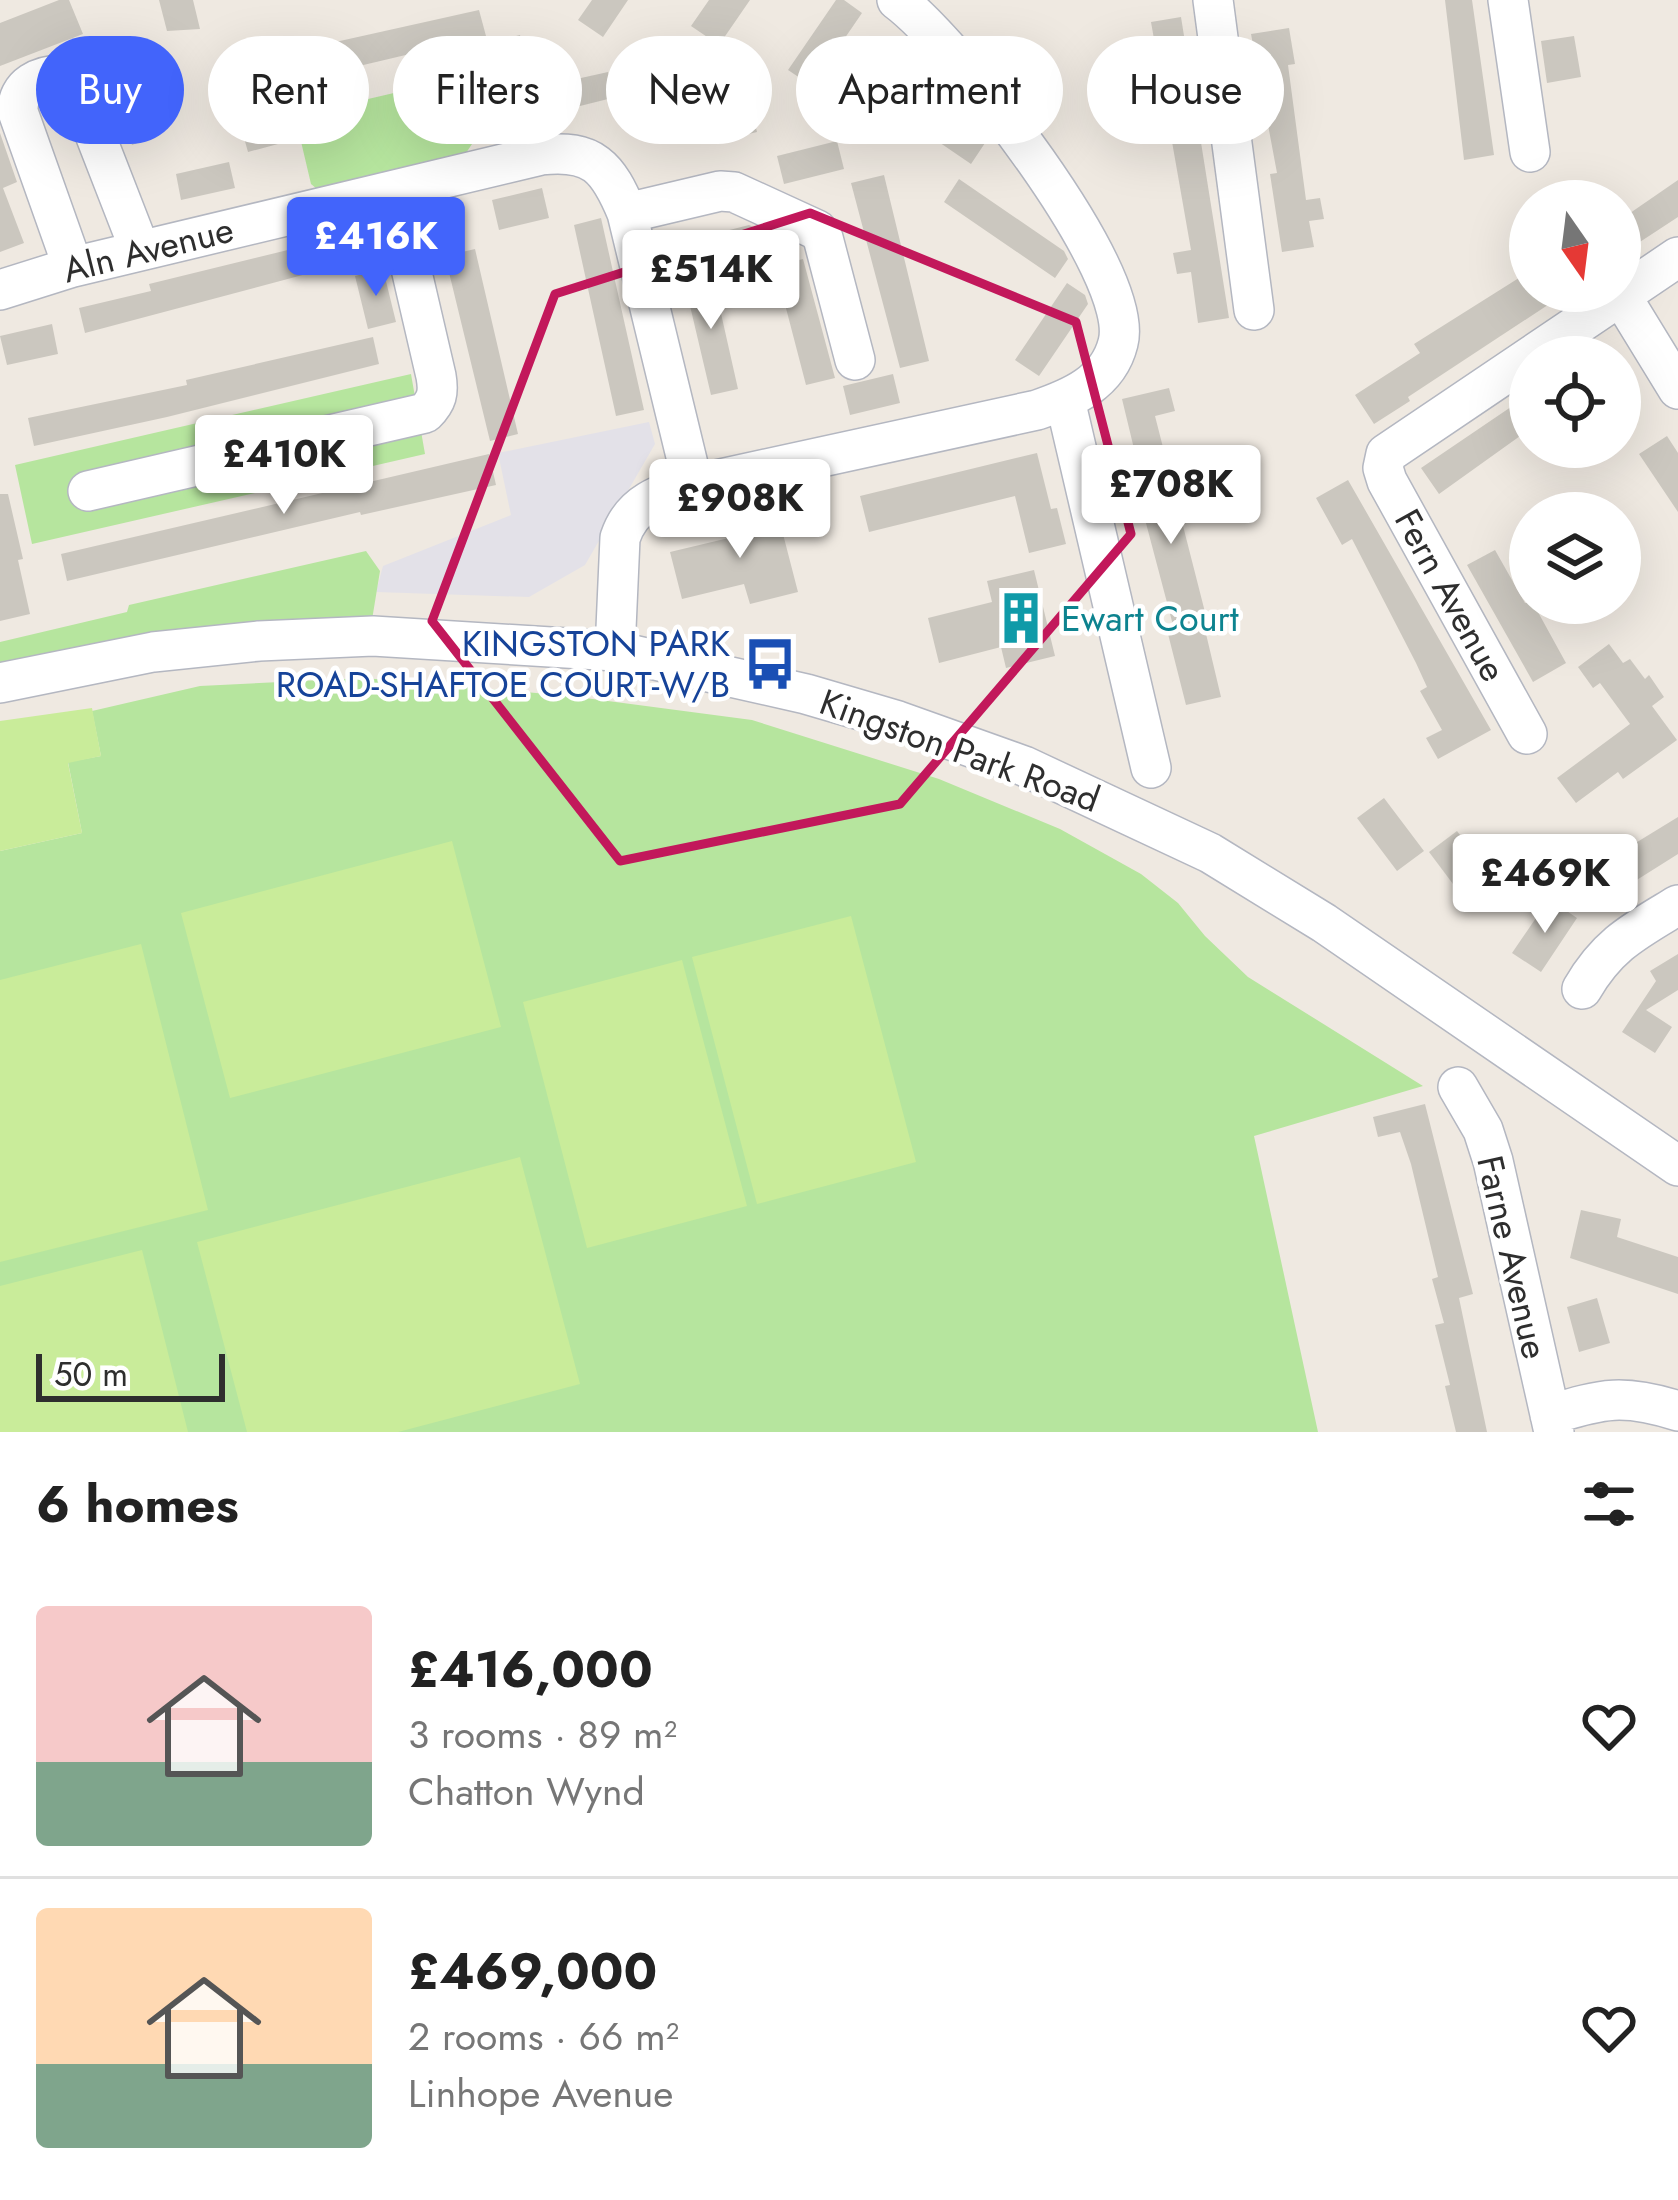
<!DOCTYPE html>
<html lang="en">
<head>
<meta charset="utf-8">
<style>
  body { margin:0; font-family:Jost,sans-serif; background:#f2f2f2; color:#222; height:100vh; display:flex; flex-direction:column; font-size:45px; white-space:nowrap }
  * { box-sizing:border-box; margin:0 }
  p { font-size:39px; color:#767676 }
  .icon { flex:none; width:66px; height:66px; fill:none; stroke:currentColor; stroke-width:2; stroke-linecap:round; stroke-linejoin:round }
  .map { position:relative; height:1432px; overflow:hidden }
  .sheet { display:flex; flex-direction:column; background:#fff; flex:1 }
  .sheet>* { flex:none }
  .hud { position:absolute; left:36px; top:36px; width:1608px; height:108px; display:flex; gap:24px }
  .needle { width:78px; rotate:166deg }
  .controls { position:absolute; left:1509px; top:180px; display:grid; gap:24px }
  .controls a { display:grid; place-items:center; width:132px; height:132px; border-radius:50%; background:#fff; box-shadow:0 12px 48px #0002; font-size:60px }
  .scale { position:absolute; left:36px; bottom:30px; width:189px; box-sizing:border-box; padding-left:12px; border:6px solid #2e2e2e; border-top:0; font-size:33px; line-height:42px; white-space:nowrap; color:#2e2e2e; -webkit-text-stroke:9px #fff; paint-order:stroke }
  .price { position:absolute; translate:-50% -102px; padding:0 27px; border-radius:12px; background:#fff; color:#222; font-size:39px; line-height:78px; filter:drop-shadow(0 3px 6px #0008) }
  .price::after { content:''; position:absolute; left:50%; top:72px; width:36px; height:27px; margin-left:-18px; background:inherit; clip-path:polygon(0 0,100% 0,50% 100%) }
  .price.active { background:#4264fb; color:#fff }
  ul { padding:0; list-style:none }
  li { display:flex; align-items:center; gap:36px; height:300px; padding:0 36px }
  li+li { border-top:3px solid #e0e0e0 }
  li span { display:grid; place-items:center; flex:none; width:336px; height:240px; border-radius:12px; color:#555 }
  li>.icon { margin-inline-start:auto }
  span .icon { width:144px; height:144px; fill:#fffc; stroke-width:1 }
  li b { font-size:51px }
  h2 { display:flex; justify-content:space-between; align-items:center; height:144px; padding:0 36px; font-size:51px }
  .chip { padding:0 42px; border-radius:54px; background:#fff; box-shadow:0 12px 48px #0002; font-size:42px; line-height:108px }
  .chip.active { background:#4264fb; color:#fff }
  .map>svg:first-child { display:block }
  .industrial { fill:#e3e1e8 }
  .green { fill:#b6e59e }
  .pitch { fill:#c9ec9a }
  .building { fill:#cbc7bf }
  .lines { fill:none; stroke-linecap:round; stroke-linejoin:round }
  .minor-casing { stroke:#b4b7c1; stroke-width:42 }
  .minor { stroke:#fff; stroke-width:39 }
  .marked { fill:none; stroke:#c2185b; stroke-width:9; stroke-linejoin:round }
  .labels { text-anchor:middle; dominant-baseline:central; stroke-width:9; stroke-linejoin:round; paint-order:stroke }
  .street-label { font-size:36px; fill:#2e2e2e; stroke:#fff }
  .culture-label { font-size:36px; fill:#0d838f; stroke:#fff; text-anchor:start }
  .transit-label { font-size:36px; fill:#164399; stroke:#fff; text-anchor:end }
</style>
</head>
<body>
<div class="map">
<svg width="1678" height="1432" viewBox="0 0 1678 1432">
  <rect width="100%" height="100%" fill="#efe9e1"/>
  <path class="industrial" d="M 649,422 L 655,444 L 585,565 L 529,597 L 376,592 L 383,566 L 511,515 L 498,453 Z"/>
  <path class="green" d="M 437,83 L 457,93 L 472,144 L 466,153 L 317,189 L 311,184 L 299,133 L 312,112 Z
    M 411,374 L 425,454 L 32,544 L 15,465 Z
    M 366,551 L 380,571 L 371,626 L 0,667 L 0,642 L 127,612 L 129,605 Z
    M 364,678 L 570,696 L 752,720 L 939,779 L 1060,829 L 1141,874 L 1178,903 L 1205,936 L 1248,977 L 1423,1086 L 1254,1136 L 1318,1432 L 0,1432 L 0,851 L 82,833 L 68,762 L 101,756 L 92,711 L 200,686 Z"/>
  <path class="pitch" d="M 92,708 L 101,756 L 68,763 L 82,833 L 0,851 L 0,721 Z
    M 452,841 L 501,1027 L 230,1098 L 181,913 Z
    M 851,916 L 916,1162 L 757,1204 L 692,957 Z
    M 141,944 L 208,1210 L 0,1262 L 0,980 Z
    M 682,960 L 747,1206 L 587,1248 L 523,1002 Z
    M 520,1157 L 580,1384 L 398,1432 L 247,1432 L 197,1242 Z
    M 142,1250 L 188,1432 L 0,1432 L 0,1286 Z"/>
  <path class="building" d="M 59,0 L 69,0 L 83,34 L 0,66 L 0,23 Z
    M 159,0 L 193,0 L 200,29 L 167,31 Z
    M 592,0 L 628,0 L 603,37 L 578,20 Z
    M 709,0 L 750,0 L 719,45 L 691,26 Z
    M 836,0 L 844,0 L 862,13 L 812,86 L 788,70 Z
    M 1445,0 L 1472,0 L 1494,155 L 1464,160 Z
    M 479,10 L 486,36 L 266,88 L 259,59 Z
    M 1181,17 L 1229,318 L 1198,323 L 1191,272 L 1177,274 L 1173,253 L 1191,250 L 1151,22 Z
    M 1289,28 L 1295,64 L 1288,65 L 1306,200 L 1320,198 L 1324,219 L 1309,221 L 1314,247 L 1282,252 L 1270,174 L 1277,173 L 1251,34 Z
    M 520,35 L 531,85 L 503,92 L 491,42 Z
    M 1574,36 L 1581,77 L 1547,83 L 1541,41 Z
    M 122,39 L 159,135 L 132,145 L 95,49 Z
    M 689,60 L 695,87 L 638,100 L 636,92 L 552,113 L 545,86 L 608,72 L 610,79 Z
    M 881,67 L 987,140 L 971,164 L 864,91 Z
    M 745,82 L 757,132 L 727,139 L 715,89 Z
    M 263,91 L 278,144 L 248,152 L 233,99 Z
    M 0,133 L 17,182 L 3,188 L 24,243 L 0,252 Z
    M 837,141 L 844,169 L 784,184 L 777,156 Z
    M 229,162 L 235,188 L 181,200 L 176,174 Z
    M 884,175 L 929,361 L 900,368 L 851,183 Z
    M 959,179 L 1064,251 L 1068,259 L 1055,278 L 944,202 Z
    M 1678,180 L 1678,217 L 1620,255 L 1620,220 Z
    M 542,188 L 549,218 L 499,230 L 492,200 Z
    M 601,218 L 644,410 L 616,416 L 574,225 Z
    M 749,225 L 765,232 L 769,251 L 713,264 L 706,236 Z
    M 349,235 L 355,261 L 85,333 L 79,308 L 151,291 L 149,284 Z
    M 475,249 L 518,434 L 490,441 L 445,256 Z
    M 803,259 L 835,378 L 806,385 L 775,266 Z
    M 383,269 L 396,322 L 368,329 L 355,276 Z
    M 711,269 L 738,389 L 711,395 L 683,276 Z
    M 1530,271 L 1530,291 L 1569,291 L 1408,397 L 1410,401 L 1374,424 L 1355,395 L 1420,353 L 1414,344 Z
    M 1067,283 L 1085,295 L 1088,304 L 1039,376 L 1015,360 Z
    M 52,324 L 58,354 L 7,365 L 0,336 Z
    M 373,337 L 379,364 L 167,417 L 34,446 L 28,418 L 187,385 L 186,380 Z
    M 893,374 L 900,403 L 850,415 L 843,386 Z
    M 1169,388 L 1175,411 L 1155,416 L 1206,616 L 1202,617 L 1221,697 L 1186,705 L 1167,630 L 1174,629 L 1129,459 L 1136,457 L 1122,399 Z
    M 1530,394 L 1530,429 L 1439,494 L 1421,468 Z
    M 1667,436 L 1678,453 L 1678,512 L 1639,454 Z
    M 1037,453 L 1051,509 L 1057,508 L 1066,544 L 1029,553 L 1015,496 L 869,532 L 860,496 Z
    M 489,454 L 496,485 L 361,515 L 360,512 L 67,581 L 61,554 Z
    M 1348,480 L 1491,730 L 1438,759 L 1426,738 L 1442,730 L 1420,691 L 1427,687 L 1416,663 L 1352,539 L 1342,545 L 1316,498 Z
    M 0,494 L 8,494 L 23,559 L 18,560 L 30,614 L 0,621 Z
    M 776,507 L 798,592 L 750,604 L 744,584 L 682,599 L 670,552 L 733,537 L 729,520 Z
    M 1495,550 L 1525,603 L 1533,603 L 1566,663 L 1533,682 L 1467,565 Z
    M 1034,570 L 1055,656 L 1006,668 L 1001,647 L 939,663 L 928,618 L 992,602 L 987,581 Z
    M 1609,644 L 1623,663 L 1630,659 L 1645,679 L 1649,675 L 1664,697 L 1652,706 L 1677,740 L 1623,779 L 1618,772 L 1576,803 L 1557,778 L 1630,724 L 1600,683 L 1593,688 L 1578,667 Z
    M 1384,798 L 1424,851 L 1397,871 L 1357,818 Z
    M 1678,817 L 1678,854 L 1597,905 L 1580,877 Z
    M 1457,831 L 1499,887 L 1471,908 L 1429,852 Z
    M 1549,899 L 1577,918 L 1541,972 L 1512,953 Z
    M 1678,954 L 1678,990 L 1646,1010 L 1672,1027 L 1655,1053 L 1622,1032 L 1656,981 L 1650,971 Z
    M 1425,1104 L 1473,1294 L 1459,1298 L 1487,1432 L 1456,1432 L 1445,1386 L 1450,1385 L 1435,1325 L 1444,1323 L 1432,1279 L 1438,1277 L 1411,1164 L 1400,1132 L 1378,1137 L 1373,1117 Z
    M 1581,1210 L 1621,1219 L 1617,1237 L 1678,1257 L 1678,1294 L 1570,1258 Z
    M 1597,1298 L 1610,1343 L 1579,1352 L 1567,1307 Z"/>
  <g class="lines">
    <g class="minor-casing">
      <path id="minor" d="M 1213,0 L 1254,310
        M 1508,0 L 1530,152
        M 627,213 L 720,191 L 734,192 L 817,230 L 823,238 L 855,360
        M 73,267 L 18,112 C 16,85 41,74 65,75 L 77,88 L 140,250
        M 0,290 L 73,267 L 541,155 C 593,149 608,167 627,213 L 693,485
        M 1621,296 L 1678,389
        M 1065,400 L 1151,768
        M 88,491 L 425,413 C 437,401 439,393 436,376 L 393,191
        M 615,651 L 620,538 C 632,502 660,494 693,485 L 1037,410 C 1072,398 1108,383 1118,343 C 1137,273 955,43 897,0
        M 0,683 L 153,652 L 259,641 L 373,636 L 615,651 L 806,694 L 898,721 L 1024,766 L 1210,853 L 1324,923 L 1678,1166
        M 1527,734 L 1387,481 L 1383,468 L 1386,454 L 1678,257
        M 1582,989 C 1608,944 1635,931 1678,905
        M 1458,1087 L 1483,1130 L 1493,1161 L 1554,1432
        M 1550,1415 C 1603,1398 1624,1394 1678,1411"/>
    </g>
    <use href="#minor" class="minor"/>
  </g>
  <path class="marked" d="M 810,213 L 1076,322 L 1131,534 L 900,804 L 620,861 L 432,621 L 555,294 Z"/>
  <defs>
    <g id="building-bare" transform="scale(4.14)"><path d="M-4-6H4V6H1V3H-1V6H-4ZM-2.5-4.3h1.7v1.8h-1.7ZM.8-4.3h1.7v1.8H.8ZM-2.5-1h1.7V.8h-1.7ZM.8-1h1.7V.8H.8Z" fill="#0f9aa8" stroke="#fff" stroke-width="2.5" paint-order="stroke"/></g>
    <g id="bus-bare" transform="scale(4.14)"><path d="M-5-6H5V4H4V6H2V4H-2V6H-4V4H-5ZM-3.5-4V0h7V-4ZM-3.5 1.2v1.5H-2V1.2ZM2 1.2v1.5H3.5V1.2Z" fill="#1a4fb4" stroke="#fff" stroke-width="2.5" paint-order="stroke"/></g>
  </defs>
  <g fill-rule="evenodd">
    <use href="#building-bare" x="1021" y="618"/>
    <use href="#bus-bare" x="770" y="664"/>
  </g>
  <g class="labels">
    <g class="street-label">
      <text transform="translate(148 249) rotate(-14)">Aln Avenue</text>
      <text transform="translate(1451 595) rotate(61)">Fern Avenue</text>
      <text transform="translate(960 750) rotate(20)">Kingston Park Road</text>
      <text transform="translate(1513 1257) rotate(77)">Farne Avenue</text>
    </g>
    <g class="culture-label">
      <text x="1061" y="618">Ewart Court</text>
    </g>
    <g class="transit-label">
      <text x="730" y="643">KINGSTON PARK<tspan x="730" dy="41">ROAD-SHAFTOE COURT-W/B</tspan></text>
    </g>
  </g>
</svg>
<div class="controls">
<a><svg class="needle" viewBox="-14 -14 28 28"><path d="M0-13l5 13h-10z" fill="#e53935"/><path d="M0 13l5-13h-10z" fill="#767676"/></svg></a>
<a><svg class="icon" aria-label="locate" viewBox="0 0 24 24"><circle cx="12" cy="12" r="6"/><path d="M12 2v4M12 18v4M2 12h4M18 12h4"/></svg></a>
<a><svg class="icon" aria-label="layers" viewBox="0 0 24 24"><path d="M12 4l9 5-9 5-9-5zM3 14l9 5 9-5"/></svg></a>
</div>
<div class="scale">50 m</div>
<b class="price active" style="left:376px;top:299px">£416K</b>
<b class="price" style="left:711px;top:332px">£514K</b>
<b class="price" style="left:284px;top:517px">£410K</b>
<b class="price" style="left:1171px;top:547px">£708K</b>
<b class="price" style="left:740px;top:561px">£908K</b>
<b class="price" style="left:1545px;top:936px">£469K</b>
<div class="hud">
<a class="chip active">Buy</a>
<a class="chip">Rent</a>
<a class="chip">Filters</a>
<a class="chip">New</a>
<a class="chip">Apartment</a>
<a class="chip">House</a>
</div>
</div>
<section class="sheet">
<h2>6 homes<svg class="icon" aria-label="filters" viewBox="0 0 24 24"><path d="M4 7h16M4 17h16"/><circle cx="9" cy="7" r="2"/><circle cx="15" cy="17" r="2"/></svg></h2>
<ul>
<li><span style="background:linear-gradient(#f6c9c9 65%,#7fa58c 0)"><svg class="icon" aria-label="home" viewBox="0 0 24 24"><path d="M3 11l9-7 9 7M6 9v11h12V9"/></svg></span><div><b>£416,000</b><p>3 rooms · 89 m²</p><p>Chatton Wynd</p></div><svg class="icon" aria-label="heart" viewBox="0 0 24 24"><path d="M12 20l-8-8c-3-5 5-10 8-4 3-6 11-1 8 4z"/></svg></li>
<li><span style="background:linear-gradient(#ffd9b3 65%,#7fa58c 0)"><svg class="icon" aria-label="home" viewBox="0 0 24 24"><path d="M3 11l9-7 9 7M6 9v11h12V9"/></svg></span><div><b>£469,000</b><p>2 rooms · 66 m²</p><p>Linhope Avenue</p></div><svg class="icon" aria-label="heart" viewBox="0 0 24 24"><path d="M12 20l-8-8c-3-5 5-10 8-4 3-6 11-1 8 4z"/></svg></li>
</ul>
</section>
</body>
</html>
